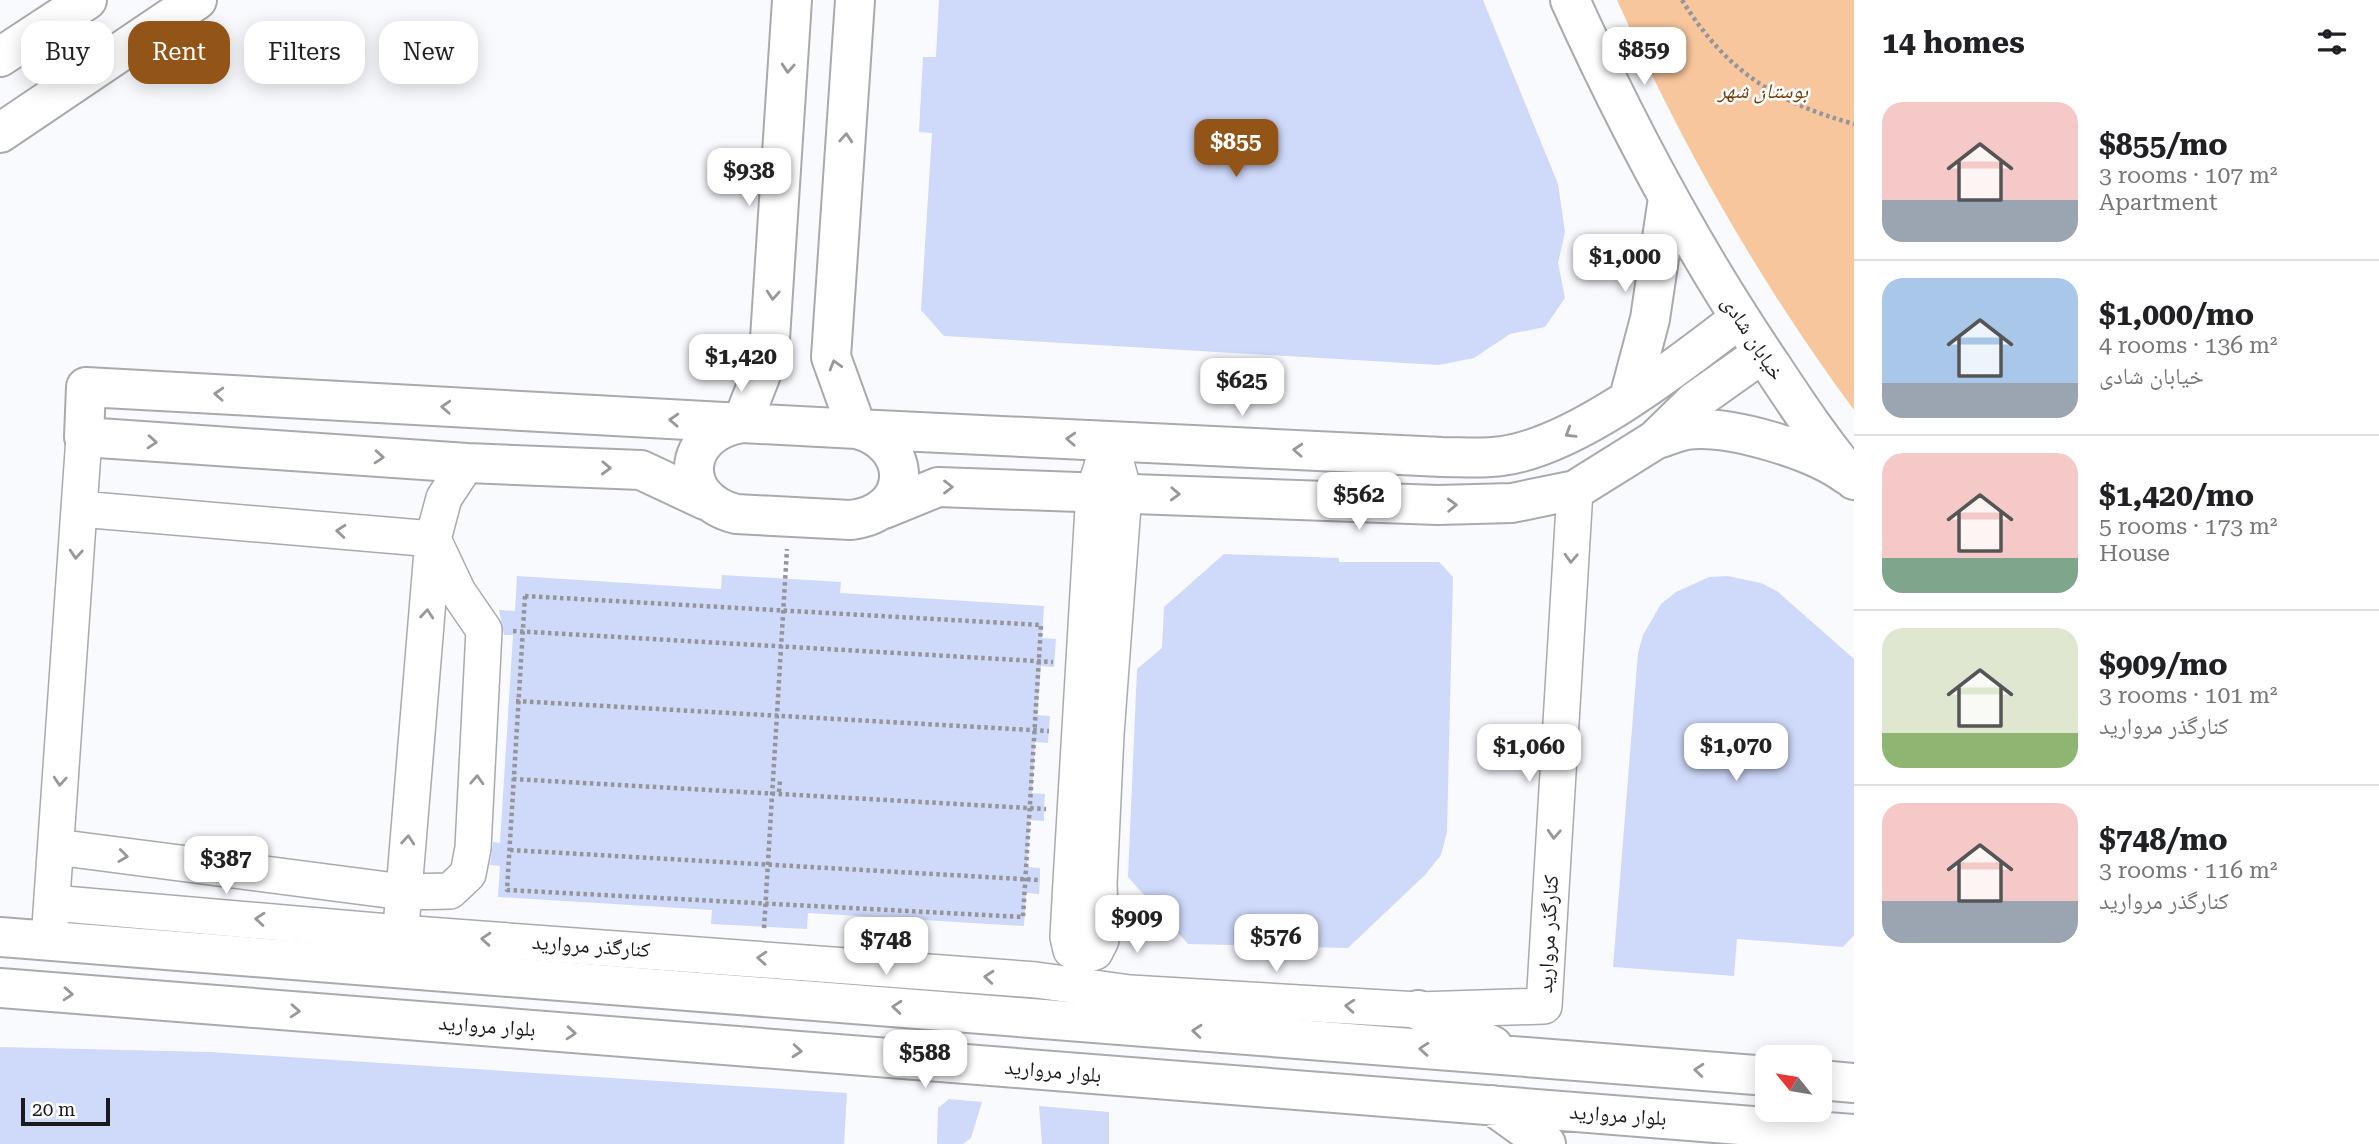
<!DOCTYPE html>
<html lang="en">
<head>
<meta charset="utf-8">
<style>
  body { margin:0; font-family:"Roboto Serif","Noto Naskh Arabic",serif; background:#f6f6f6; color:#202124; height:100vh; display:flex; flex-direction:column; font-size:26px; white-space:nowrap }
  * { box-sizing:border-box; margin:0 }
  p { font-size:23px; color:#757577 }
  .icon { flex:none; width:38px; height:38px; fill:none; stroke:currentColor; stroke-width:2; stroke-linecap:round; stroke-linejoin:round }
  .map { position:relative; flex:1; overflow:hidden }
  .drawer { display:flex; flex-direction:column; background:#fff; width:525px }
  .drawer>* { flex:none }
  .guide { position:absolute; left:21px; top:21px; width:665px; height:63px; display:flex; gap:14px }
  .needle { width:46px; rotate:300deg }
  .fabs { position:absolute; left:1755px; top:1045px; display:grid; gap:14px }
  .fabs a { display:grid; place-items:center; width:77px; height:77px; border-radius:14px; background:#fff; box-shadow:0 4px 18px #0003; font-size:35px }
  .scale { position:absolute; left:21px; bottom:18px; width:89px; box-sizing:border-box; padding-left:7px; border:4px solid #191a1b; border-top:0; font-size:19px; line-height:24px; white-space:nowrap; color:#191a1b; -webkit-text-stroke:5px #fff; paint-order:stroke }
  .price { position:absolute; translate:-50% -60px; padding:0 16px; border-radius:14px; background:#fff; color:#222; font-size:23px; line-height:46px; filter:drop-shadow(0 2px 4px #0008) }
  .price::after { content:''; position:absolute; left:50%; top:42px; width:21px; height:16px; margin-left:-10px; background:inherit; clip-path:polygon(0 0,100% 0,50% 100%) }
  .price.on { background:#925517; color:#fff }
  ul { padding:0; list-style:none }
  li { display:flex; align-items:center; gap:21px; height:175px; padding:0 28px }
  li+li { border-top:2px solid #e0e0e0 }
  li span { display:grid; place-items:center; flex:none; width:196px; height:140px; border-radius:21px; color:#555 }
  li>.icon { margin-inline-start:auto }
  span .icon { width:84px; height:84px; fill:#fffc; stroke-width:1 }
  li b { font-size:30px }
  h2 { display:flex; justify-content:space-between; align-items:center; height:84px; padding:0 28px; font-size:30px }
  .chip { padding:0 24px; border-radius:21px; background:#fff; box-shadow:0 4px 18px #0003; font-size:24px; line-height:63px }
  .chip.on { background:#925517; color:#fff }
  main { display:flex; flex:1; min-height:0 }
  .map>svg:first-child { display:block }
  .green { fill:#f8c69d }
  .building { fill:#cfd9fa }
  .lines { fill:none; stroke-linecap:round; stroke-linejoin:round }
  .street-casing { stroke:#a8aaae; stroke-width:38 }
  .secondary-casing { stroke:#a8aaae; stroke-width:42 }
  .primary-casing { stroke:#a8aaae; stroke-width:42 }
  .path { stroke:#949598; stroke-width:4.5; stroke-dasharray:3.5 3.5; stroke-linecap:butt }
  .street { stroke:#fff; stroke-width:35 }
  .secondary { stroke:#fff; stroke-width:38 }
  .primary { stroke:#fff; stroke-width:38 }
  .oneway { stroke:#989898 }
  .labels { text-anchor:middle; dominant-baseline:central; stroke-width:5; stroke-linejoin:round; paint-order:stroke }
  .park-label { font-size:21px; font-style:italic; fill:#6e3f0e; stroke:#fff }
  .street-label { font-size:21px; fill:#191a1b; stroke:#fff }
</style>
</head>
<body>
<main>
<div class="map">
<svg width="1854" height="1144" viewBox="0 0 1854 1144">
  <rect width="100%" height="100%" fill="#f9fafe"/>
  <path class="green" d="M 1617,0 L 1854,0 L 1854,410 C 1760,283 1681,144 1617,0 Z"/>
  <path class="building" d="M 939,0 L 1483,0 L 1558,184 L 1565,232 L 1558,263 L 1565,298 L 1545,327 L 1510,334 L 1474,358 L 1439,365 L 944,336 L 921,310 L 932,133 L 919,132 L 923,57 L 936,57 Z
    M 1224,554 L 1339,558 L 1339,562 L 1439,562 L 1453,577 L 1447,832 L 1441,855 L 1426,874 L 1348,948 L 1188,944 L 1128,877 L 1137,669 L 1162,648 L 1164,607 Z
    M 722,575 L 841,582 L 840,593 L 1044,606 L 1042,638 L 1056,639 L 1054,667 L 1041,666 L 1037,715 L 1050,716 L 1048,743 L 1035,742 L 1032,793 L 1045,794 L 1044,808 L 1044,821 L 1030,820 L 1027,867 L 1040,868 L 1040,880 L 1039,894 L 1026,893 L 1024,926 L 808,913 L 807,929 L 711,924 L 712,910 L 498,897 L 500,866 L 490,865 L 493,842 L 500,843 L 513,635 L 504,635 L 499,610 L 515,611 L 517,576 L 721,589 Z
    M 1727,576 L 1761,583 L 1777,591 L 1854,659 L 1854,935 L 1843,947 L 1737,939 L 1734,976 L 1613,967 L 1638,653 L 1643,635 L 1661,604 L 1676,592 L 1709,577 Z
    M 0,1047 L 210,1052 L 847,1093 L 844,1144 L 0,1144 Z
    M 949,1099 L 982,1102 L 971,1138 L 963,1144 L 937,1144 L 938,1108 Z
    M 1039,1106 L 1109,1112 L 1109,1144 L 1042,1144 Z"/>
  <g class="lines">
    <g class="street-casing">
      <path id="street" d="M 1110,441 L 1124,492 L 1106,734 L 1099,884 L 1101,940 L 1095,952 L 1083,956 L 1071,950 L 1068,937 L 1071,882 L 1094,491 Z
        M 56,847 L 403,892 L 450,891 L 468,874 L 473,848 L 484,630 L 458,592 L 433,539 L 80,509
        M 52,903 L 400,933 L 1036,980 L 1130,993 L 1418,1010 L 1544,1006 L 1575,490
        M 402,915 L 433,539 L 444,498 L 467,463
        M 50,926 L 84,437"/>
    </g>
    <g class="secondary-casing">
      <path id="secondary" d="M 855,0 L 831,357 L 857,429 L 1442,457 C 1462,457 1483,459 1502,456 C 1577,446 1679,365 1739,319
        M 1570,0 C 1628,128 1694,252 1773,368 C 1798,406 1824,445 1854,480
        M 1629,398 L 1650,319 L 1668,198
        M 742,423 L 857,429 C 915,445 913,513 851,520 L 736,514 C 677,499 681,433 742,423 Z
        M 1655,440 C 1665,437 1675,432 1686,430 C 1728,424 1813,450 1847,475
        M 705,500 L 641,470 L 467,463 L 84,437 L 86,387 L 742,423 L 769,354 L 792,0
        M 884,509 L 938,487 L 1438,505 L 1512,503 L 1575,490 L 1655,440 L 1694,402 L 1763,353
        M 0,937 L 1768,1076
        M 0,988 L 1854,1134
        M 1418,1010 L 1493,1046
        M 1820,1080 L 1854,1083
        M 1492,1105 L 1546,1144"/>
    </g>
    <g class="primary-casing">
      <path id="primary" d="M 0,57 L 87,0
        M 0,133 L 197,0"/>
    </g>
    <path class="path" d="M 1682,0 C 1726,71 1775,102 1854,124
      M 525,596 L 1041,625 L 1023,917 L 507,890 Z
      M 513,631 L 1053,662
      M 516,701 L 1049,731
      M 513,779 L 1046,809
      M 779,792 L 780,781
      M 510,850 L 1039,880
      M 764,928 L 787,549"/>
    <use href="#street" class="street"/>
    <use href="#secondary" class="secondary"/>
    <use href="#primary" class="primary"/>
  </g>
  <defs><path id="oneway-chevron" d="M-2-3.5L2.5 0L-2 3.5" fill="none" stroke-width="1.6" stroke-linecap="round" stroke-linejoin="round" transform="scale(1.75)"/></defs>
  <g class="oneway">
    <use href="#oneway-chevron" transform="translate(788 68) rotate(94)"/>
    <use href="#oneway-chevron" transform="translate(846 138) rotate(-86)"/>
    <use href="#oneway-chevron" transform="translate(773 295) rotate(94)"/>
    <use href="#oneway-chevron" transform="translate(835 365) rotate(-106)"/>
    <use href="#oneway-chevron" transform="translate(219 394) rotate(-177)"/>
    <use href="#oneway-chevron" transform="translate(446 407) rotate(-177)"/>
    <use href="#oneway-chevron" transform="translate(674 420) rotate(-177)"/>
    <use href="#oneway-chevron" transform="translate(1570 433) rotate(149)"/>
    <use href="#oneway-chevron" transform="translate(1071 439) rotate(-177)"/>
    <use href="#oneway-chevron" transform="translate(152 442) rotate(4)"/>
    <use href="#oneway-chevron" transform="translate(1298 450) rotate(-177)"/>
    <use href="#oneway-chevron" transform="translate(379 457) rotate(4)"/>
    <use href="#oneway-chevron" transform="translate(606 468) rotate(2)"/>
    <use href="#oneway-chevron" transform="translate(948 487)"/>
    <use href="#oneway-chevron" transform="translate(1175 494) rotate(2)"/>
    <use href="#oneway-chevron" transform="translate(1452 505) rotate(-2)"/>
    <use href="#oneway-chevron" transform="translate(341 531) rotate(-175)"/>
    <use href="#oneway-chevron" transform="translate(76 554) rotate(94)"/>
    <use href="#oneway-chevron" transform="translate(1571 558) rotate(93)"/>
    <use href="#oneway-chevron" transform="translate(427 614) rotate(-85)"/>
    <use href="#oneway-chevron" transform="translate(477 780) rotate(-87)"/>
    <use href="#oneway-chevron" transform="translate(60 781) rotate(94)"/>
    <use href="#oneway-chevron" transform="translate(1554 834) rotate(93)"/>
    <use href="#oneway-chevron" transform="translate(408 840) rotate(-85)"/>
    <use href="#oneway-chevron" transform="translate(123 856) rotate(7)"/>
    <use href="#oneway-chevron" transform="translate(260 919) rotate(-175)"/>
    <use href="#oneway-chevron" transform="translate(486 939) rotate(-176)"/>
    <use href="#oneway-chevron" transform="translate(762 958) rotate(-176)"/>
    <use href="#oneway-chevron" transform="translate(989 977) rotate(-175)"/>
    <use href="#oneway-chevron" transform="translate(68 994) rotate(4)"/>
    <use href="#oneway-chevron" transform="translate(1350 1006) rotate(-176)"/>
    <use href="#oneway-chevron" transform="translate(897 1007) rotate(-175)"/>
    <use href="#oneway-chevron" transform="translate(295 1011) rotate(4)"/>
    <use href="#oneway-chevron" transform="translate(1197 1031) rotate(-175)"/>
    <use href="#oneway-chevron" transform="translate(571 1033) rotate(4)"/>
    <use href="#oneway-chevron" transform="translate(1424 1049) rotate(-176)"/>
    <use href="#oneway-chevron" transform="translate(797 1051) rotate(5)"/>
    <use href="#oneway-chevron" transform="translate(1699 1070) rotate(-175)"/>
  </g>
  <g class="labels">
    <g class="park-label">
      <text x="1763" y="91">بوستان شهر</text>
    </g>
    <g class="street-label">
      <text transform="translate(1753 338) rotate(57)">خیابان شادی</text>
      <text transform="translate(1548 934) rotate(-87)">کنارگذر مروارید</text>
      <text transform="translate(591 946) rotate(4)">کنارگذر مروارید</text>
      <text transform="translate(487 1026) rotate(4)">بلوار مروارید</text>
      <text transform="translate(1053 1071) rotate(5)">بلوار مروارید</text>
      <text transform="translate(1618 1115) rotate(4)">بلوار مروارید</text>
    </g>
  </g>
</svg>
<div class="fabs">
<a><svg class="needle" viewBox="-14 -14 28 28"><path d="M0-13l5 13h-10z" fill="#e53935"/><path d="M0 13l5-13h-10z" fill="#757577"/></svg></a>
</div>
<div class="scale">20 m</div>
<b class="price" style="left:1644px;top:87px">$859</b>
<b class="price on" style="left:1236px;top:179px">$855</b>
<b class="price" style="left:749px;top:208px">$938</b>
<b class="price" style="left:1625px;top:294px">$1,000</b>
<b class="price" style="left:741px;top:394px">$1,420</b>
<b class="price" style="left:1242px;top:418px">$625</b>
<b class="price" style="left:1359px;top:532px">$562</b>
<b class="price" style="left:1736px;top:783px">$1,070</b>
<b class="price" style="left:1529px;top:784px">$1,060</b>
<b class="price" style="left:226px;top:896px">$387</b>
<b class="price" style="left:1137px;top:955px">$909</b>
<b class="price" style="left:1276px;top:974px">$576</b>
<b class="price" style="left:886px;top:977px">$748</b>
<b class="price" style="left:925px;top:1090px">$588</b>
<div class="guide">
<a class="chip">Buy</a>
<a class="chip on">Rent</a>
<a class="chip">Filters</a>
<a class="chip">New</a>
</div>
</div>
<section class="drawer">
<h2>14 homes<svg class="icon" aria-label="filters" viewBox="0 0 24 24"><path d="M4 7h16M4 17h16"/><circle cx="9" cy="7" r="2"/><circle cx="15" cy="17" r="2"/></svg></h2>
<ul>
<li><span style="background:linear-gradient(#f6c9c9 70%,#9aa5b1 0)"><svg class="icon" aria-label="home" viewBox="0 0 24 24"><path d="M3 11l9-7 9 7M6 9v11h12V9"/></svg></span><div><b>$855/mo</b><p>3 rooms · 107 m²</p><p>Apartment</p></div></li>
<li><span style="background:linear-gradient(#a9c7e8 75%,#9aa5b1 0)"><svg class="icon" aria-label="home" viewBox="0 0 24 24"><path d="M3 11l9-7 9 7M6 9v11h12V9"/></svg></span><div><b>$1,000/mo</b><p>4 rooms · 136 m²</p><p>خیابان شادی</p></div></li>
<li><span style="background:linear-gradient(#f6c9c9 75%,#7fa58c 0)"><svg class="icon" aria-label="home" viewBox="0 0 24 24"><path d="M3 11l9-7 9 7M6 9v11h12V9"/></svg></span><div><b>$1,420/mo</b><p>5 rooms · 173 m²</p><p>House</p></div></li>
<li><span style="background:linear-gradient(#dfe7d0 75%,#8fb573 0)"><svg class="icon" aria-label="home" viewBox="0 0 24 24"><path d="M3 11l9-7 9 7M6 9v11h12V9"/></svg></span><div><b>$909/mo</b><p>3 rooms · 101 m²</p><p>کنارگذر مروارید</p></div></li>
<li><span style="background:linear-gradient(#f6c9c9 70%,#9aa5b1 0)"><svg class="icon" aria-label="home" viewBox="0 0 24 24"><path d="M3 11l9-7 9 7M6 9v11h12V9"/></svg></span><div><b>$748/mo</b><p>3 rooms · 116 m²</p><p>کنارگذر مروارید</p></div></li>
</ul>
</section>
</main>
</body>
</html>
